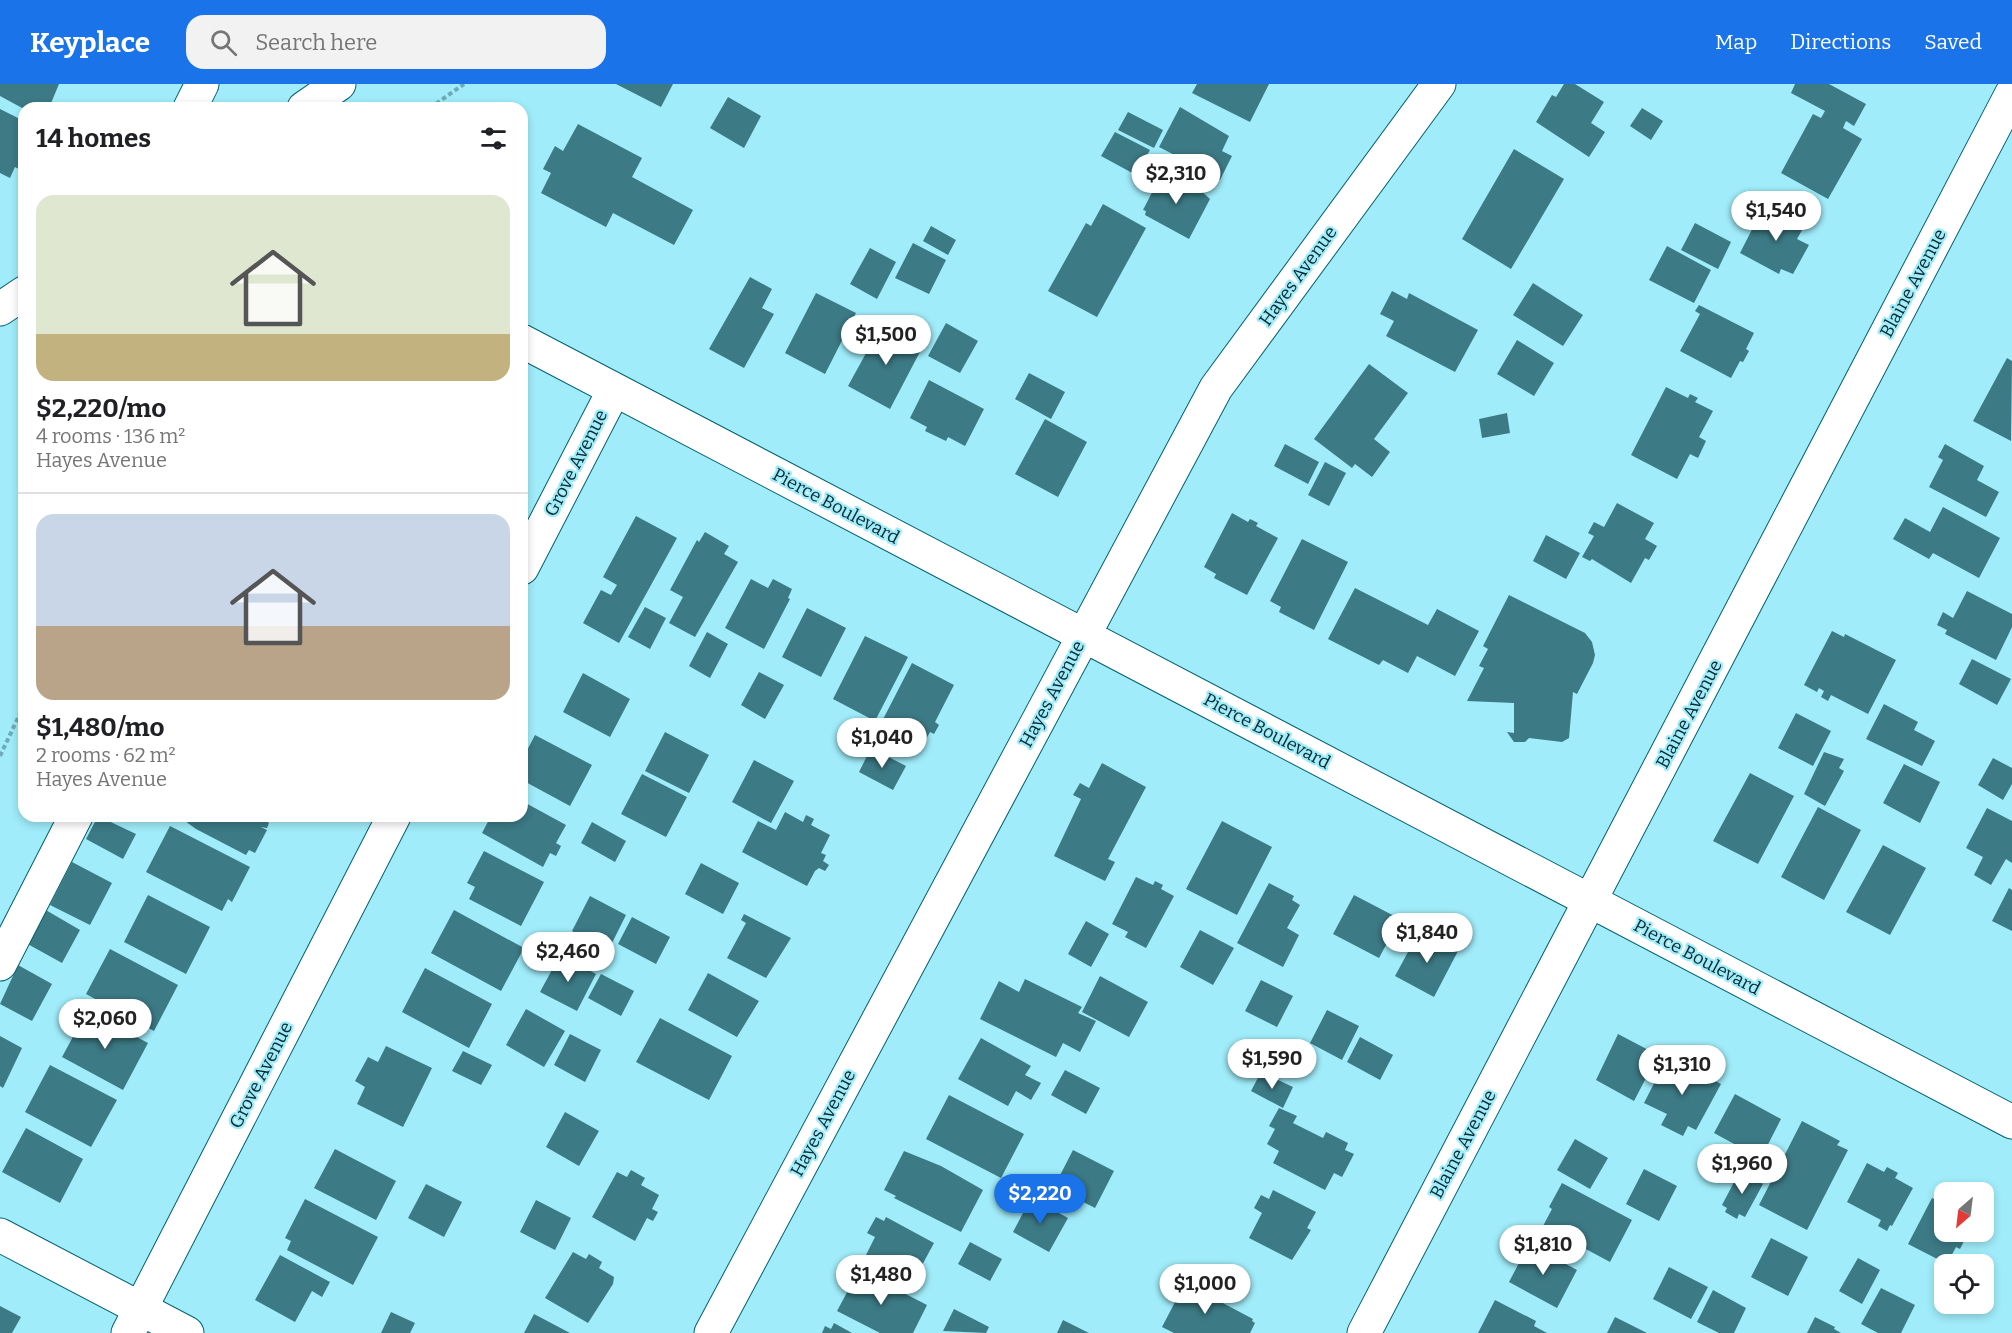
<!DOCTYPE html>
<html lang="en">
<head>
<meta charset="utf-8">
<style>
  body { margin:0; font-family:Bitter,serif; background:#f2f2f2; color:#202124; height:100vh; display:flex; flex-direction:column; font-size:22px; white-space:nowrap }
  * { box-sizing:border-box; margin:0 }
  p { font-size:20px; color:#757577 }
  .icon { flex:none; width:33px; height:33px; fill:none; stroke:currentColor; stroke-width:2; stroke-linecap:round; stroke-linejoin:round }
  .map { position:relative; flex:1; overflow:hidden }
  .details { position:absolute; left:18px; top:18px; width:510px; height:720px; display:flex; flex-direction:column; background:#fff; border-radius:18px; box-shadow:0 3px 9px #0003 }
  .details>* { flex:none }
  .needle { width:39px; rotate:208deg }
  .fabs { position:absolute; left:1934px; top:1098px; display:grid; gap:12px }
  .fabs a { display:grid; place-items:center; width:60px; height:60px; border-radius:12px; background:#fff; box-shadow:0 3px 9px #0003; font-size:30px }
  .price { position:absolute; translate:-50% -51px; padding:0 14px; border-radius:21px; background:#fff; color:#222; font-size:20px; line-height:39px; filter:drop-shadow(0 2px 3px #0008) }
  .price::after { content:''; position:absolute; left:50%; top:36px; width:18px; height:14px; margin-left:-9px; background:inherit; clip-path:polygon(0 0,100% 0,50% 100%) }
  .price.selected { background:#1a73e8; color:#fff }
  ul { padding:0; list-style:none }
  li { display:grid; align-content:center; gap:12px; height:318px; padding:0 18px }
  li+li { border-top:2px solid #e0e0e0 }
  li span { display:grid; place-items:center; height:186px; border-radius:18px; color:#555 }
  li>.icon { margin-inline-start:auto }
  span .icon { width:108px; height:108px; fill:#fffc; stroke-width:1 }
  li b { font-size:26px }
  h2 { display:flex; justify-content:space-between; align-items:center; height:72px; padding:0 18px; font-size:26px }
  header { display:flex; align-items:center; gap:36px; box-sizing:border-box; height:84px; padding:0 30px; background:#1a73e8; color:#fff }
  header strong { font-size:28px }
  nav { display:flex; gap:33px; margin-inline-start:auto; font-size:21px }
  .search { width:420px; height:54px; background:#f2f2f2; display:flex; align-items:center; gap:15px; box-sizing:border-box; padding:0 21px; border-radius:18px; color:#757577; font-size:22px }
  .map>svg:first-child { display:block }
  .building { fill:#3c7a85 }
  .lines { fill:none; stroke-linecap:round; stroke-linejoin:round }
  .minor-casing { stroke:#03616e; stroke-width:35 }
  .path { stroke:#6dabb6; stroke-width:4; stroke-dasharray:4.5 3; stroke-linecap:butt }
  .minor { stroke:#fff; stroke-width:33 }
  .labels { text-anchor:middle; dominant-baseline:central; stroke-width:4.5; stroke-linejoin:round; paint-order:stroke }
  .street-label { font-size:18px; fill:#07292e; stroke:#a0ecfa }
</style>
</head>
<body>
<header>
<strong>Keyplace</strong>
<div class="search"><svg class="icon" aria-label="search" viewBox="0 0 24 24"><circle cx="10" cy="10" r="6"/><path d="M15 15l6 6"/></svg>Search here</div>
<nav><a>Map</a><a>Directions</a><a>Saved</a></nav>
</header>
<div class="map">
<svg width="2012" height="1249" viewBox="0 0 2012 1249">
  <rect width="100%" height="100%" fill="#a0ecfa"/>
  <path class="building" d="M 0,0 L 59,0 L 49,24 L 24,25 L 0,12 Z
    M 616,0 L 673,0 L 661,23 Z
    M 1197,0 L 1269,0 L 1250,38 L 1192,9 Z
    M 1564,0 L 1575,0 L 1604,18 L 1591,39 L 1605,48 L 1589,73 L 1536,38 L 1552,11 L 1556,13 Z
    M 1795,0 L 1829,0 L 1866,20 L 1854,42 L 1846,37 L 1843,44 L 1862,55 L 1828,115 L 1781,89 L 1813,30 L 1821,34 L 1825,27 L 1791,9 Z
    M 728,13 L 761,32 L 744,64 L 710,44 Z
    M 1180,23 L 1229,52 L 1222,67 L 1232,72 L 1220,96 L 1190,84 L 1192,80 L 1159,63 Z
    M 1642,24 L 1663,37 L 1651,56 L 1630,42 Z
    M 0,25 L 24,37 L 24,88 L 15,83 L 10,94 L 0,89 Z
    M 1128,28 L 1163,46 L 1154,64 L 1118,46 Z
    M 578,40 L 642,74 L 632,93 L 693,126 L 674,161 L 613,129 L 606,143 L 541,109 L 551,89 L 543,85 L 555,62 L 563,67 Z
    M 1115,48 L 1150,66 L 1136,91 L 1101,72 Z
    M 1514,65 L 1564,95 L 1511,185 L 1462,155 Z
    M 1162,89 L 1198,104 L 1210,115 L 1189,155 L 1145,131 L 1146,127 L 1143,126 Z
    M 1103,120 L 1146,144 L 1097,233 L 1048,207 L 1086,139 L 1091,142 Z
    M 1765,120 L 1805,141 L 1797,155 L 1809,161 L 1793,190 L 1781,185 L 1779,190 L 1740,169 Z
    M 1695,139 L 1731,158 L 1718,185 L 1681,166 Z
    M 931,142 L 956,156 L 948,171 L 923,157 Z
    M 913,159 L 946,176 L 929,210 L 895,194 Z
    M 1667,162 L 1711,186 L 1694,219 L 1649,196 Z
    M 870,164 L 896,178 L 877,215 L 850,200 Z
    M 750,193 L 772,205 L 762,224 L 774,230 L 744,284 L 709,265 Z
    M 1533,199 L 1583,231 L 1563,262 L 1513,231 Z
    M 1392,207 L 1407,215 L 1409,209 L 1478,246 L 1455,288 L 1386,252 L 1394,237 L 1380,230 Z
    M 816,209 L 856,229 L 825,290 L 785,269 Z
    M 1699,221 L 1754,249 L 1746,265 L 1749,267 L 1743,278 L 1740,277 L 1731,294 L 1680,267 L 1700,230 L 1695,227 Z
    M 946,239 L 978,257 L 960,289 L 928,272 Z
    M 882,240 L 923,262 L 890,325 L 848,302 Z
    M 1517,256 L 1554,279 L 1534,312 L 1497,290 Z
    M 2007,274 L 2012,277 L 2011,357 L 1973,337 Z
    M 1369,280 L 1408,309 L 1374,355 L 1390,368 L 1372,393 L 1355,380 L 1352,384 L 1314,355 Z
    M 1029,289 L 1065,308 L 1051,335 L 1015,315 Z
    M 929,296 L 984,325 L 965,362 L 948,353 L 946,357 L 925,347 L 927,343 L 910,334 Z
    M 1666,303 L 1688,314 L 1690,310 L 1698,314 L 1695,318 L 1713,327 L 1699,353 L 1706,357 L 1698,374 L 1690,370 L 1677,395 L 1631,371 Z
    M 1507,329 L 1510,349 L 1482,354 L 1479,335 Z
    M 1045,335 L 1087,358 L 1058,413 L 1015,390 Z
    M 1285,360 L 1319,378 L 1308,400 L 1274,382 Z
    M 1945,360 L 1984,382 L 1977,396 L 1999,408 L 1986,433 L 1929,403 L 1943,376 L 1938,373 Z
    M 1325,378 L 1346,389 L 1329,422 L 1308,411 Z
    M 1617,419 L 1654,439 L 1645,455 L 1657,462 L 1649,476 L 1645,474 L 1631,499 L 1592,475 L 1590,477 L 1582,473 L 1594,452 L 1588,449 L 1594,438 L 1604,443 Z
    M 1943,423 L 2000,454 L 1979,494 L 1933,469 L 1929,475 L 1893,455 L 1905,434 L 1930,448 Z
    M 1232,429 L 1248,438 L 1250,435 L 1258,439 L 1256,442 L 1278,454 L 1247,511 L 1214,494 L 1216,490 L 1204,483 Z
    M 636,432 L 677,454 L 619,559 L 583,539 L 601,506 L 611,511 L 617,501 L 603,493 Z
    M 705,448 L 729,462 L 724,470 L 738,478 L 695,553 L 669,539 L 683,513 L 670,506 L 697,456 L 699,458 Z
    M 1546,451 L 1580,469 L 1566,495 L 1533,477 Z
    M 1302,455 L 1348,478 L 1314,546 L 1279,528 L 1281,523 L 1270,517 Z
    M 751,495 L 768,504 L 773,495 L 792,505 L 788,514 L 790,515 L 764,565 L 725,544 Z
    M 1355,504 L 1428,541 L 1437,525 L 1479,547 L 1455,592 L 1417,572 L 1408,589 L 1383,576 L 1379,581 L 1328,555 Z
    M 1967,507 L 2012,530 L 2012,543 L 1996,576 L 1945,550 L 1947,546 L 1937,541 L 1943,528 L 1953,534 Z
    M 1509,511 L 1585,549 L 1592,558 L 1595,571 L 1593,579 L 1577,610 L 1573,608 L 1569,654 L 1562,658 L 1529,654 L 1525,658 L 1514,658 L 1507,648 L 1514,649 L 1514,619 L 1467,617 L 1484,584 L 1479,582 L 1488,565 L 1483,562 Z
    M 645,523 L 666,534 L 650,565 L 628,553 Z
    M 807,524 L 846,544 L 821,593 L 782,573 Z
    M 1832,547 L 1844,553 L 1845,550 L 1896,576 L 1868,630 L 1831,611 L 1828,617 L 1821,613 L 1824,607 L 1819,604 L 1817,608 L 1804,601 Z
    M 707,548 L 728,560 L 710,594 L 689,582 Z
    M 865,552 L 908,573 L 875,637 L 833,615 Z
    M 1972,575 L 2011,595 L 1997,621 L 1959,600 Z
    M 912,579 L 954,601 L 935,638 L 939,641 L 934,650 L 930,648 L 919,668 L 901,658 L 895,669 L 875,658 L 880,648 L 877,647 Z
    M 759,588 L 784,601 L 765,635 L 741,621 Z
    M 583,589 L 630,615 L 610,653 L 563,628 Z
    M 1884,620 L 1918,638 L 1914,646 L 1935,657 L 1922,682 L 1866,655 Z
    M 1796,629 L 1831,647 L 1813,682 L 1778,664 Z
    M 665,648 L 709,671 L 689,709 L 645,687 Z
    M 535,651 L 592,681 L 570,722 L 522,696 L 522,676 Z
    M 871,664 L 906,682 L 893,706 L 859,688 Z
    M 1824,668 L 1844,675 L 1839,684 L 1844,687 L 1825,722 L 1804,710 Z
    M 1993,674 L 2012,684 L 2012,700 L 2003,716 L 1978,701 Z
    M 754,676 L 794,697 L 771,739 L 732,718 Z
    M 1102,679 L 1146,703 L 1108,775 L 1115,778 L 1105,797 L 1054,772 L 1081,715 L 1073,711 L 1080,699 L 1089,704 Z
    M 1904,680 L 1940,698 L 1920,739 L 1883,719 Z
    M 1750,689 L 1794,712 L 1758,780 L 1713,757 Z
    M 642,690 L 687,713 L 666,753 L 621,730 Z
    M 522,717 L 566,741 L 556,759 L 561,762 L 556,772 L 550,769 L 543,783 L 482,749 L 491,732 L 522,732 Z
    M 1818,723 L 1861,746 L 1824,816 L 1781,793 Z
    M 1987,724 L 2012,737 L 2012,779 L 2006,775 L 1991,801 L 1974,791 L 1983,773 L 1966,764 Z
    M 785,728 L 803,738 L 806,731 L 814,735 L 811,741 L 830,751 L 821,769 L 826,771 L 823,777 L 829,781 L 825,787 L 819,784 L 815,787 L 807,802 L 742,768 L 758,737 L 776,746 Z
    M 98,732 L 136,750 L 123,775 L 86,755 Z
    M 188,732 L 261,732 L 269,739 L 267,744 L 261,743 L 267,746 L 255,769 L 249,766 L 246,771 L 196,745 L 185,737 Z
    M 1222,737 L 1272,763 L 1237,831 L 1186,805 Z
    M 592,738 L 626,757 L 615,778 L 581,759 Z
    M 170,742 L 250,783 L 232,818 L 228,815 L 222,827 L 146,788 Z
    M 1883,761 L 1926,784 L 1890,851 L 1846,828 Z
    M 484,767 L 544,798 L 521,842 L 469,815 L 475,803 L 467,799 Z
    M 72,778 L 112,799 L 90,841 L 50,821 Z
    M 701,779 L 739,799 L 723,830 L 685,810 Z
    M 1136,793 L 1153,801 L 1155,797 L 1163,801 L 1161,805 L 1174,812 L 1146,864 L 1125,853 L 1128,848 L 1112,840 Z
    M 1269,799 L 1294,812 L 1292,816 L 1300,821 L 1287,844 L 1299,851 L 1283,883 L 1237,859 Z
    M 2009,804 L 2012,806 L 2012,847 L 1992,837 Z
    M 148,811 L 210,843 L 186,890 L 124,858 Z
    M 1354,811 L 1400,835 L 1379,874 L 1333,850 Z
    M 590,812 L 626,831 L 608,867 L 572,847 Z
    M 44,825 L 80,846 L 62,879 L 24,858 Z
    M 454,826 L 524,864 L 501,907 L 431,869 Z
    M 744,830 L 791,854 L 766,894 L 727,874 L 746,839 L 741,836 Z
    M 632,833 L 670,853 L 656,880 L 618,860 Z
    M 1086,837 L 1109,850 L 1091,883 L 1068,870 Z
    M 1200,846 L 1234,864 L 1213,901 L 1180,883 Z
    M 1420,846 L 1458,867 L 1434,913 L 1395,892 Z
    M 110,865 L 178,901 L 154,947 L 86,910 Z
    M 560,871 L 596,890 L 577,927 L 540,908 Z
    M 18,881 L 52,900 L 32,937 L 0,920 Z
    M 425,884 L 492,920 L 469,964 L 402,928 Z
    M 708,889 L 759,917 L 737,953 L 688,926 Z
    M 601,890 L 634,907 L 621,932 L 588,914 Z
    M 1100,892 L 1148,918 L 1129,953 L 1082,928 Z
    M 1025,895 L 1082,923 L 1078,929 L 1096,937 L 1080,968 L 1063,959 L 1056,973 L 980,935 L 999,897 L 1019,908 Z
    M 1261,896 L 1293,912 L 1277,943 L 1245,927 Z
    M 526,925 L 565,947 L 544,983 L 506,961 Z
    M 1327,926 L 1359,942 L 1342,976 L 1310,959 Z
    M 87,927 L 148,959 L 123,1006 L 62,973 Z
    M 660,934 L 732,972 L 709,1016 L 636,978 Z
    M 570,950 L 601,966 L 585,998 L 554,981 Z
    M 1618,950 L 1658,971 L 1634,1017 L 1596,996 Z
    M 0,952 L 22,964 L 3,1004 L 0,1002 Z
    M 1360,953 L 1393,971 L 1380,996 L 1347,978 Z
    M 981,954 L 1031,982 L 1025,991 L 1041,999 L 1031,1016 L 1016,1007 L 1008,1022 L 958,995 Z
    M 386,962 L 432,984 L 403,1043 L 357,1020 L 365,1003 L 355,997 L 368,973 L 378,978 Z
    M 463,967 L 492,981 L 481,1001 L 452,987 Z
    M 1668,972 L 1721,1000 L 1696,1046 L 1688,1042 L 1683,1052 L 1661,1041 L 1667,1030 L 1644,1019 Z
    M 50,981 L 117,1016 L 91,1063 L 25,1028 Z
    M 1065,986 L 1100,1004 L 1086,1030 L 1051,1011 Z
    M 1261,988 L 1293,1003 L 1283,1024 L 1251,1007 Z
    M 1735,1010 L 1781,1035 L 1761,1074 L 1755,1071 L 1752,1075 L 1744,1071 L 1747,1067 L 1714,1049 Z
    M 949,1011 L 1024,1050 L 1001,1094 L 926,1055 Z
    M 1279,1024 L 1297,1032 L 1293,1039 L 1323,1054 L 1326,1048 L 1348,1059 L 1345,1066 L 1354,1070 L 1342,1093 L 1334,1089 L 1325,1106 L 1273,1079 L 1279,1067 L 1267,1060 L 1275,1045 L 1269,1042 Z
    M 565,1028 L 599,1047 L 579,1082 L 546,1063 Z
    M 1802,1037 L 1840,1057 L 1837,1061 L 1848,1066 L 1807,1146 L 1759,1121 Z
    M 26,1044 L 83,1075 L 60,1119 L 2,1088 Z
    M 1575,1055 L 1608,1074 L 1590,1105 L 1557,1086 Z
    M 335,1065 L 396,1097 L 376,1136 L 314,1104 Z
    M 1073,1066 L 1114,1087 L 1095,1124 L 1054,1103 Z
    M 904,1067 L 941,1082 L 983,1106 L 961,1148 L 894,1114 L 896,1112 L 884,1106 Z
    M 1867,1079 L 1884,1088 L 1887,1083 L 1898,1089 L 1895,1094 L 1913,1104 L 1892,1142 L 1890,1141 L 1887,1147 L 1878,1142 L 1881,1136 L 1847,1118 Z
    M 1644,1085 L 1677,1102 L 1659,1137 L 1626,1120 Z
    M 631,1086 L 645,1094 L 641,1101 L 659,1111 L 652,1125 L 658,1128 L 653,1137 L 647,1134 L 635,1157 L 592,1133 L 617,1088 L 627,1093 Z
    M 1740,1087 L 1763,1100 L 1745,1133 L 1739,1130 L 1737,1135 L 1725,1128 L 1727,1124 L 1722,1121 Z
    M 1562,1099 L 1632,1136 L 1610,1178 L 1543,1142 L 1552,1125 L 1549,1123 Z
    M 426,1100 L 462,1118 L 444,1153 L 408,1134 Z
    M 1273,1106 L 1316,1128 L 1307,1144 L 1311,1146 L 1292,1176 L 1249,1154 L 1262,1129 L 1254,1124 L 1261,1111 L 1269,1115 Z
    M 1031,1114 L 1068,1134 L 1049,1168 L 1013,1148 Z
    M 1932,1114 L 1944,1120 L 1944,1148 L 1964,1148 L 1961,1152 L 1965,1155 L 1960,1165 L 1956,1163 L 1947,1180 L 1908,1160 Z
    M 305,1115 L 378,1153 L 353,1201 L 287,1166 L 291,1157 L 285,1154 Z
    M 536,1116 L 571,1134 L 555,1166 L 520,1148 Z
    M 876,1133 L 884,1137 L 886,1133 L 934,1159 L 914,1196 L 866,1171 L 875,1153 L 867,1149 Z
    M 1771,1154 L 1808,1173 L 1788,1212 L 1751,1193 Z
    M 970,1158 L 1002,1175 L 990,1197 L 958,1180 Z
    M 1529,1160 L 1577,1186 L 1557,1224 L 1509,1198 Z
    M 573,1168 L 586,1175 L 589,1170 L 602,1178 L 599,1184 L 614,1193 L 613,1200 L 588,1239 L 545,1214 Z
    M 280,1171 L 330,1198 L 322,1213 L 312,1207 L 295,1238 L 255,1216 Z
    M 1858,1174 L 1880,1186 L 1862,1220 L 1839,1207 Z
    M 1669,1183 L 1708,1203 L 1691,1235 L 1653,1215 Z
    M 859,1186 L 927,1221 L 913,1249 L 880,1249 L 837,1227 Z
    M 1185,1199 L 1253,1235 L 1252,1237 L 1255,1239 L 1250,1249 L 1174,1249 L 1162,1243 Z
    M 1881,1204 L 1915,1221 L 1901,1249 L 1878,1249 L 1861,1240 Z
    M 1713,1206 L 1746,1224 L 1734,1249 L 1719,1249 L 1697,1238 Z
    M 1495,1216 L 1536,1237 L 1534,1242 L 1547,1249 L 1478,1249 Z
    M 0,1222 L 21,1233 L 12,1249 L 0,1249 Z
    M 954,1225 L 989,1243 L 986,1249 L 943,1247 Z
    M 391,1228 L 415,1239 L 410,1249 L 381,1249 Z
    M 534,1230 L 570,1249 L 524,1249 Z
    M 1615,1233 L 1647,1249 L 1607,1249 Z
    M 1815,1233 L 1835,1243 L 1834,1245 L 1841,1249 L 1807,1249 Z
    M 1063,1236 L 1089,1249 L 1057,1249 Z
    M 834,1239 L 852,1249 L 822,1249 L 825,1242 L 831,1245 Z"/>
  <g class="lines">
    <g class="minor-casing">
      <path id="minor" d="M 190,24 L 202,0
        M 304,24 L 339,0
        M 0,225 L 24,209
        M 522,257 L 2012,1038
        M 522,484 L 614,306
        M 0,880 L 76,732
        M 0,1151 L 187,1249
        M 128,1249 L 394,732
        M 711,1249 L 1216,304 L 1439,0
        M 1364,1249 L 2012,9"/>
    </g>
    <path class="path" d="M 430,24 L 464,0
      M 0,672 L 24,621"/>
    <use href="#minor" class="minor"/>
  </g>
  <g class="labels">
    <g class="street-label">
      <text transform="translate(1298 192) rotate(-54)">Hayes Avenue</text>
      <text transform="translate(1913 199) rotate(-62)">Blaine Avenue</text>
      <text transform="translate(576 379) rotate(-63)">Grove Avenue</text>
      <text transform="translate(836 422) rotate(28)">Pierce Boulevard</text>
      <text transform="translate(1052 610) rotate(-62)">Hayes Avenue</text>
      <text transform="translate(1689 630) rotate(-62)">Blaine Avenue</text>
      <text transform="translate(1267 647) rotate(28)">Pierce Boulevard</text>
      <text transform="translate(1697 873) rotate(28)">Pierce Boulevard</text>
      <text transform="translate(261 991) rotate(-63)">Grove Avenue</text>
      <text transform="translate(823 1039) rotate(-62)">Hayes Avenue</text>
      <text transform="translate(1463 1060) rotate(-62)">Blaine Avenue</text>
    </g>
  </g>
</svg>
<div class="fabs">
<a><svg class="needle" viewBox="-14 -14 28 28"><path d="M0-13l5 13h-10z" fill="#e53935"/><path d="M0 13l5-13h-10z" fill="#757577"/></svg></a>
<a><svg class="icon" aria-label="locate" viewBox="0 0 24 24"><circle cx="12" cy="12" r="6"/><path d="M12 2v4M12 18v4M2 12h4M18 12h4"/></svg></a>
</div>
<b class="price" style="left:1176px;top:121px">$2,310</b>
<b class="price" style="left:1776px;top:158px">$1,540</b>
<b class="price" style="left:886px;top:282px">$1,500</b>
<b class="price" style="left:882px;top:685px">$1,040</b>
<b class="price" style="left:1427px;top:880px">$1,840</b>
<b class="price" style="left:568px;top:899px">$2,460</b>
<b class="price" style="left:105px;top:966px">$2,060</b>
<b class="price" style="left:1272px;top:1006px">$1,590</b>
<b class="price" style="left:1682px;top:1012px">$1,310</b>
<b class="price" style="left:1742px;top:1111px">$1,960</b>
<b class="price selected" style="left:1040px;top:1141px">$2,220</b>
<b class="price" style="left:1543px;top:1192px">$1,810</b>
<b class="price" style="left:881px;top:1222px">$1,480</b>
<b class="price" style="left:1205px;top:1231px">$1,000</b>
<section class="details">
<h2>14 homes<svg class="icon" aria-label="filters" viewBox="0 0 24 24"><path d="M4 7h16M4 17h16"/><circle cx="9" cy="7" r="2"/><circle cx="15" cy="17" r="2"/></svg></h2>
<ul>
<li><span style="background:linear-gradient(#dfe7d0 75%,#c2b280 0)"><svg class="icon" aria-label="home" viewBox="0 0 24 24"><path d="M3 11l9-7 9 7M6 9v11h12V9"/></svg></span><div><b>$2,220/mo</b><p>4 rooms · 136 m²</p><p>Hayes Avenue</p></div></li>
<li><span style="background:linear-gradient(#c9d6e8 60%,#b9a48a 0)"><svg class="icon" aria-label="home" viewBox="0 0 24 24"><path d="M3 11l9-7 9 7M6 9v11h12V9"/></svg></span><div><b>$1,480/mo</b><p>2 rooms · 62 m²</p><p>Hayes Avenue</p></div></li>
</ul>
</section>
</div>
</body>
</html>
